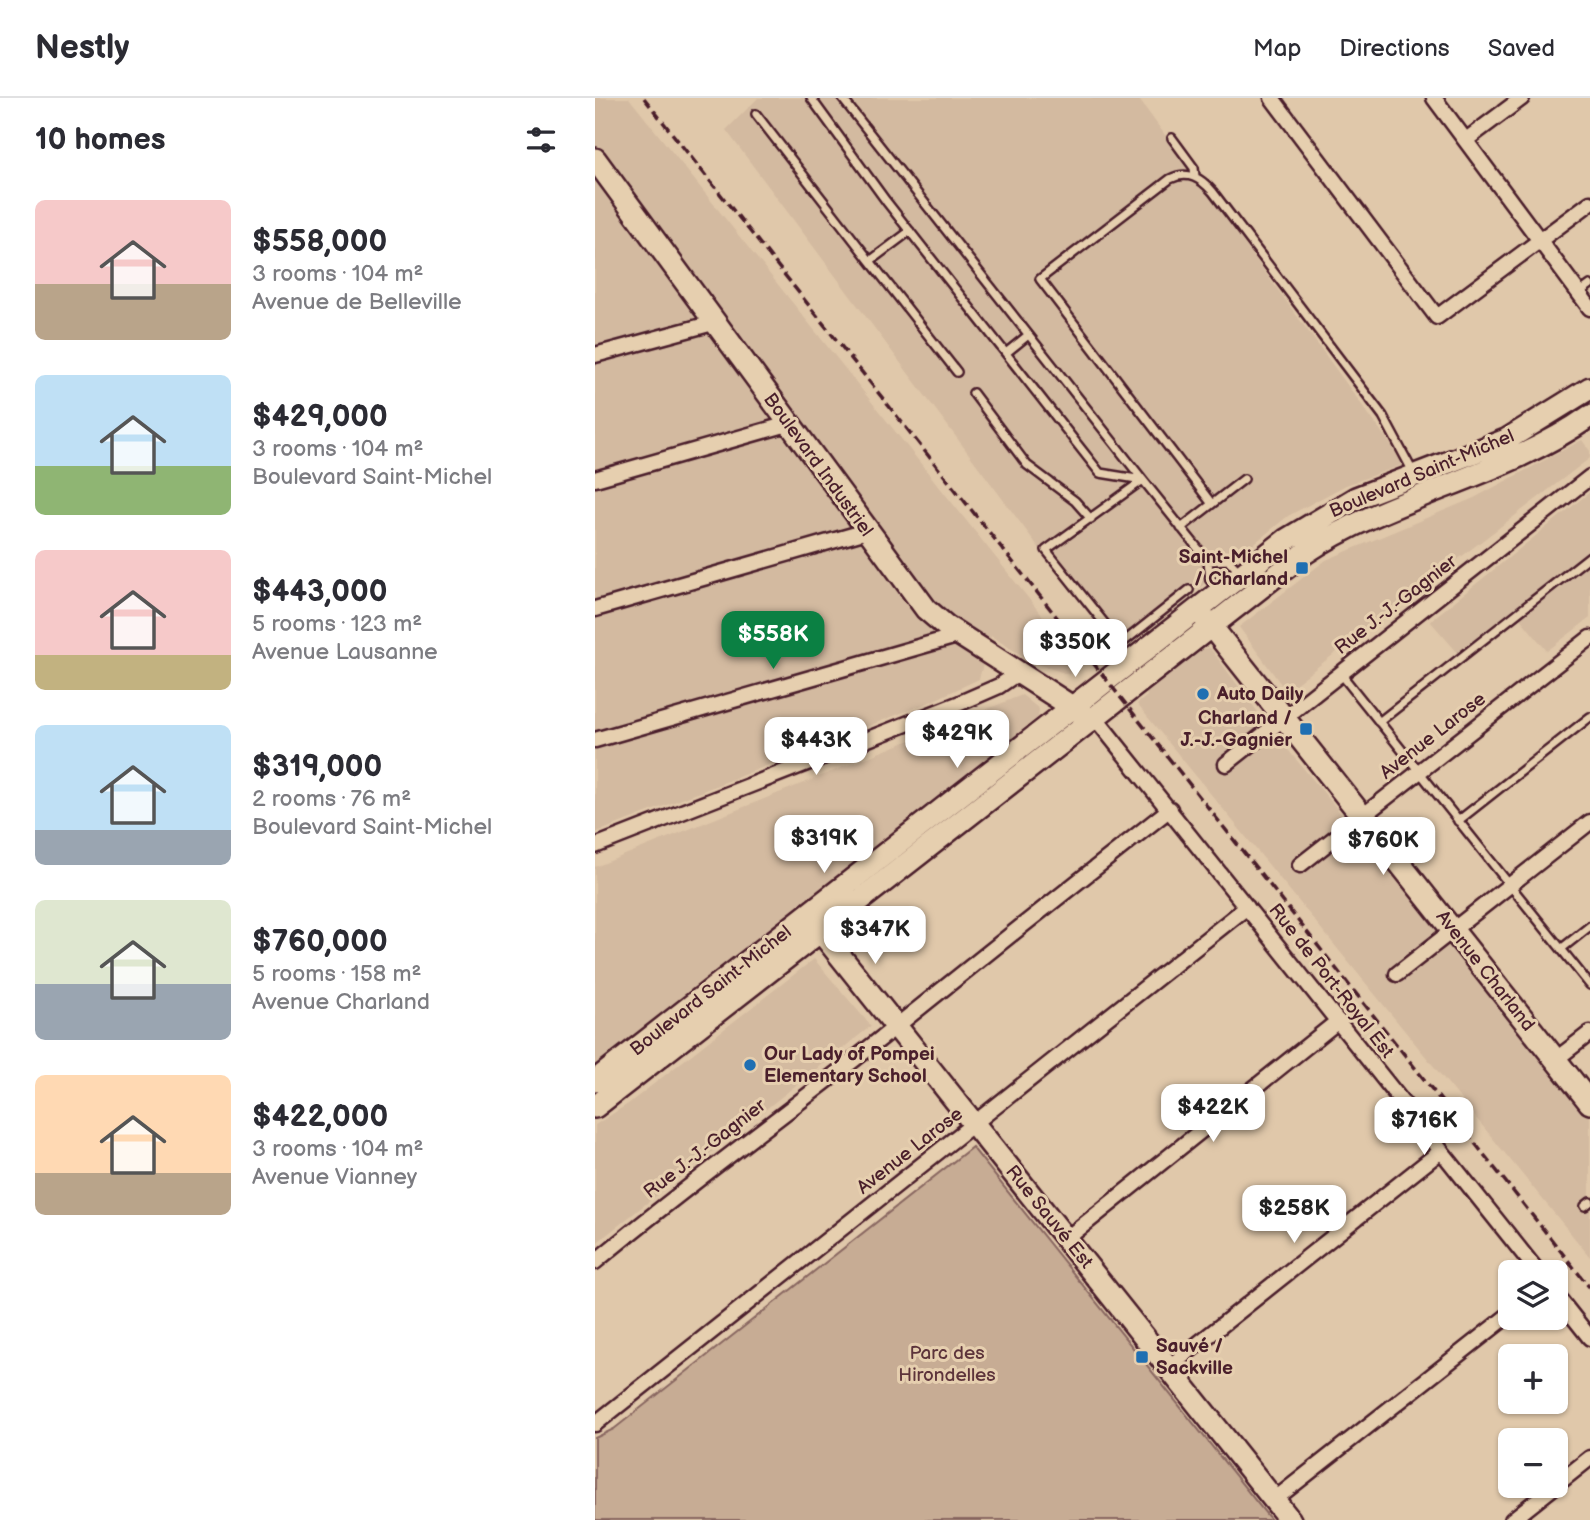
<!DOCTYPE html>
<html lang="en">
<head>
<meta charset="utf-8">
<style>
  body { margin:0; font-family:"Balsamiq Sans",sans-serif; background:#f2f2f3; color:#2b2b33; height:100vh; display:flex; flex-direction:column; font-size:26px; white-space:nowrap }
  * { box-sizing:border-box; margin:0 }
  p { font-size:23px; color:#7c7c81 }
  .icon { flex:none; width:38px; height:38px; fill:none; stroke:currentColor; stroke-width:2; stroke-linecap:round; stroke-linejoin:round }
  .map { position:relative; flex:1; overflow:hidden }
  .panel { display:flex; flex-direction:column; background:#fff; width:595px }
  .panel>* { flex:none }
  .tools { position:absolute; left:903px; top:1162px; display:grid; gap:14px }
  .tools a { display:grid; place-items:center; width:70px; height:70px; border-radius:10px; background:#fff; box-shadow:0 2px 5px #0004; font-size:35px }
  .price { position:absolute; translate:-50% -60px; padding:0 16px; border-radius:14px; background:#fff; color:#222; font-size:23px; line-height:46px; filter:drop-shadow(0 2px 4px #0008) }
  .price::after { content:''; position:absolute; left:50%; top:42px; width:21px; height:16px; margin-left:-10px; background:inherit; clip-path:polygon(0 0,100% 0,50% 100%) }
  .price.selected { background:#0b8043; color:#fff }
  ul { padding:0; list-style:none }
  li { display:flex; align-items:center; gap:21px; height:175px; padding:0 35px }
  li span { display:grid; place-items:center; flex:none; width:196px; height:140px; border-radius:10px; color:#555 }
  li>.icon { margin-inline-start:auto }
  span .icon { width:84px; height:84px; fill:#fffc; stroke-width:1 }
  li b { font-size:30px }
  h2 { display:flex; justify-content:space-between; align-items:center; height:84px; padding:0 35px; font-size:30px }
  header { display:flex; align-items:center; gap:42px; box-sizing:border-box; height:98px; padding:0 35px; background:#fff; border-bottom:2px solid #e1e1e2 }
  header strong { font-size:33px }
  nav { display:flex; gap:38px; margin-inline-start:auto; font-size:24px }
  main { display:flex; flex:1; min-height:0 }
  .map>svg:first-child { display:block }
  .built { fill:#d3baa0 }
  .green { fill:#c7ac94; stroke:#886660; stroke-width:2 }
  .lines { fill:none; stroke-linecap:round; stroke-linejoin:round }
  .lane-casing { stroke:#4a1f2b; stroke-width:12 }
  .street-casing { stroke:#4a1f2b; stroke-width:19 }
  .secondary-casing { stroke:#4a1f2b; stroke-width:26 }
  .lane { stroke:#e6cfaf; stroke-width:7 }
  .street { stroke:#e6cfaf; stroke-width:14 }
  .secondary { stroke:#e6cfaf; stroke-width:21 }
  .rail { stroke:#4a1f2b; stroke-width:3.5; stroke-dasharray:10 5; stroke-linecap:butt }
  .poi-dot { fill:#1f6fb2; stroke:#e6cfaf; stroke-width:2.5 }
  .labels { text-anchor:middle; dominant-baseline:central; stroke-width:6; stroke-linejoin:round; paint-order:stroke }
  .street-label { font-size:19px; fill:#4a1f2b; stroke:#e6cfaf }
  .poi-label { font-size:19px; font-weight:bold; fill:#4a1f2b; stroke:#e6cfaf; text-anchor:start }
  .park-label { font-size:19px; fill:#5d343b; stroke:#e6cfaf }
</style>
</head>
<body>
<header>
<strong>Nestly</strong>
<nav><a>Map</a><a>Directions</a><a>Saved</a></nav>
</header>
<main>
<section class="panel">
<h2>10 homes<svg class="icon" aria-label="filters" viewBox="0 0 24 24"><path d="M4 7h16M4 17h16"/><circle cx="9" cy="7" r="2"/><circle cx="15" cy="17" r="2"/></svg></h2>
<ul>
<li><span style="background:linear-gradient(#f6c9c9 60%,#b9a48a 0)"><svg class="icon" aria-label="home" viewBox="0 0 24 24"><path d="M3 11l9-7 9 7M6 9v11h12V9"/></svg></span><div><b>$558,000</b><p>3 rooms · 104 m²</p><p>Avenue de Belleville</p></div></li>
<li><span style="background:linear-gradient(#bfe0f5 65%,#8fb573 0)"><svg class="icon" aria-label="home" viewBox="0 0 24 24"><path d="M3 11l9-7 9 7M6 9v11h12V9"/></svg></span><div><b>$429,000</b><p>3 rooms · 104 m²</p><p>Boulevard Saint-Michel</p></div></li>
<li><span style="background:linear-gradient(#f6c9c9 75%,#c2b280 0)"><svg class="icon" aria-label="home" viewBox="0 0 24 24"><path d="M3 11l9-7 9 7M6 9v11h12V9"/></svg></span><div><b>$443,000</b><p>5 rooms · 123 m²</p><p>Avenue Lausanne</p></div></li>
<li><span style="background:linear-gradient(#bfe0f5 75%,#9aa5b1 0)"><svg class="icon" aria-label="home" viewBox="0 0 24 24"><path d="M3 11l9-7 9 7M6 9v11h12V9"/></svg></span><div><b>$319,000</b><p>2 rooms · 76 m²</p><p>Boulevard Saint-Michel</p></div></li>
<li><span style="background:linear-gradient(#dfe7d0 60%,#9aa5b1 0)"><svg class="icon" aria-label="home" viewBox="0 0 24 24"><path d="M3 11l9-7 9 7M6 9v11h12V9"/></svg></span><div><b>$760,000</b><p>5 rooms · 158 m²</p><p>Avenue Charland</p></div></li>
<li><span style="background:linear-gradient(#ffd9b3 70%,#b9a48a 0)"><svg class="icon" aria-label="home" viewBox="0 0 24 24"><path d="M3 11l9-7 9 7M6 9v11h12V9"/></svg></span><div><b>$422,000</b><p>3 rooms · 104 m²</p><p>Avenue Vianney</p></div></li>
</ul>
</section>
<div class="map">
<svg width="995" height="1422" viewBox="0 0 995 1422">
  <rect width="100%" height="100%" fill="#e0c8aa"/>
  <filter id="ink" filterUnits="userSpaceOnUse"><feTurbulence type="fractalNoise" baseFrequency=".0143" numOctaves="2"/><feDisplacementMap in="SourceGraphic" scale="14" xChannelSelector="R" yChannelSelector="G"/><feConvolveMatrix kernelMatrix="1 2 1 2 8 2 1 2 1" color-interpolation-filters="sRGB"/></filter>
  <g filter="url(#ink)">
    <path class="built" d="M 0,0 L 34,0 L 473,550 L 475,577 L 439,565 L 396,538 L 384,581 L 337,603 L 0,735 Z
      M 163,0 L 543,0 L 810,366 L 751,387 L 693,418 L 528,552 L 520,551 L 131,32 Z
      M 987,342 L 995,353 L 995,360 L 691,593 L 644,529 L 731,462 L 879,400 Z
      M 995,394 L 995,520 L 952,553 L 924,519 L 870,563 L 835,523 Z
      M 615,550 L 674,629 L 995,1014 L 995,1159 L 542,606 L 552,598 L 551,595 L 607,551 Z
      M 427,597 L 444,611 L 443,619 L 0,967 L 0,769 Z
      M 219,861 L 276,928 L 0,1146 L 0,1027 L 33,1006 Z"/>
    <path class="green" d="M 377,1049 L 676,1422 L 0,1422 L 0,1340 L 19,1331 Z"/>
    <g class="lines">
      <g class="lane-casing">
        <path id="lane" d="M 216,0 L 291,103 L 505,375 L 548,382 L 613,463 L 615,482 L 624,493
          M 247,0 L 548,382 L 451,452 L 526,546 L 594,492
          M 161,16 L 275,163
          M 577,40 L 599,70 L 600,78
          M 315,133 L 275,163 L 362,274
          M 984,195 L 995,187
          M 411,255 L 432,238
          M 378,295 L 432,367 L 480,403 L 496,421
          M 617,406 L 445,181 L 575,81 C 593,72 606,80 618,94 L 788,318 L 818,374
          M 586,430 L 649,381
          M 613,463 L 633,462 L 646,475
          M 746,576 L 995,887
          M 784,624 L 995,458
          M 863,723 L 995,619
          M 966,851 L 995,828
          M 990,1108 L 995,1104"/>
      </g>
      <g class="street-casing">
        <path id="street" d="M 677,0 L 842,219 L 995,105
          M 839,0 L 995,210
          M 871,42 L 927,0
          M 0,257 L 118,225
          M 0,381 L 193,326
          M 0,511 L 272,433
          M 496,621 L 506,627 L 943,1174
          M 0,642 L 365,537
          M 631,666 L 995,379
          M 0,748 L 365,605 L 404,588 L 423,575
          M 705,767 L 995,540
          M 802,876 L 995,724
          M 960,962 L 995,935
          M 471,1141 L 743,923
          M 0,1164 C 102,1079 210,1002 313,919 C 400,849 487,780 575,711
          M 961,1197 L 995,1240
          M 574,1269 L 846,1053
          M 0,1326 L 652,809
          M 961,1387 L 995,1360
          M 679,1402 L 915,1216
          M 917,1422 L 960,1388"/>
      </g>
      <g class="secondary-casing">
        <path id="secondary" d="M 0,61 L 331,511 L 351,528 L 488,616
          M 608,518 L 995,1005
          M 218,824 L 695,1422
          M 0,983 L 691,442 L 761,400 L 911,342 L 995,290
          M 0,1009 L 710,455 C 799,396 907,380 995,318"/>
      </g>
      <use href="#lane" class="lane"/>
      <use href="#street" class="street"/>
      <use href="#secondary" class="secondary"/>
      <path class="rail" d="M 49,0 L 995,1190"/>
    </g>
  </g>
  <g class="poi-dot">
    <rect x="700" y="463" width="14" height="14" rx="3.5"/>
    <circle cx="608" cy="596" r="7"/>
    <rect x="704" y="624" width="14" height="14" rx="3.5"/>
    <circle cx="155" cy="967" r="7"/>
    <rect x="540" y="1252" width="14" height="14" rx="3.5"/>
  </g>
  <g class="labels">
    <g class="street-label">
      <text transform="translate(223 367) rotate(54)">Boulevard Industriel</text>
      <text transform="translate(827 376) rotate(-23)">Boulevard Saint-Michel</text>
      <text transform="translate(801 507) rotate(-38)">Rue J.-J.-Gagnier</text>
      <text transform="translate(838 638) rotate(-38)">Avenue Larose</text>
      <text transform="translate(890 873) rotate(52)">Avenue Charland</text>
      <text transform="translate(736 883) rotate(52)">Rue de Port-Royal Est</text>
      <text transform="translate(116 893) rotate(-38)">Boulevard Saint-Michel</text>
      <text transform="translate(110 1051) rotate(-38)">Rue J.-J.-Gagnier</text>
      <text transform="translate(315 1053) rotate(-38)">Avenue Larose</text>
      <text transform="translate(454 1119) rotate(51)">Rue Sauvé Est</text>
    </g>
    <g class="poi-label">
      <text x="693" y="459" text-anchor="end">Saint-Michel<tspan x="693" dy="22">/ Charland</tspan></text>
      <text x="622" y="596">Auto Daily</text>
      <text x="697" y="620" text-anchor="end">Charland /<tspan x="697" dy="22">J.-J.-Gagnier</tspan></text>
      <text x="169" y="956">Our Lady of Pompei<tspan x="169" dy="22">Elementary School</tspan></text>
      <text x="561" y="1248">Sauvé /<tspan x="561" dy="22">Sackville</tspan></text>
    </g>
    <g class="park-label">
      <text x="352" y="1255">Parc des<tspan x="352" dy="22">Hirondelles</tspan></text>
    </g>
  </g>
</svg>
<div class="tools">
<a><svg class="icon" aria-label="layers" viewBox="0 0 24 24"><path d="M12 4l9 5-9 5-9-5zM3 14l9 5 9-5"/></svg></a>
<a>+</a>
<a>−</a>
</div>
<b class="price selected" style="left:178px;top:573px">$558K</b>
<b class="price" style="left:480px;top:581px">$350K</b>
<b class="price" style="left:362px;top:672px">$429K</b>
<b class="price" style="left:221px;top:679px">$443K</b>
<b class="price" style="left:229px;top:777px">$319K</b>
<b class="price" style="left:788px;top:779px">$760K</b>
<b class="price" style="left:280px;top:868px">$347K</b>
<b class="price" style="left:618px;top:1046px">$422K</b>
<b class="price" style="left:829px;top:1059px">$716K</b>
<b class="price" style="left:699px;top:1147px">$258K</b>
</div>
</main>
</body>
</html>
